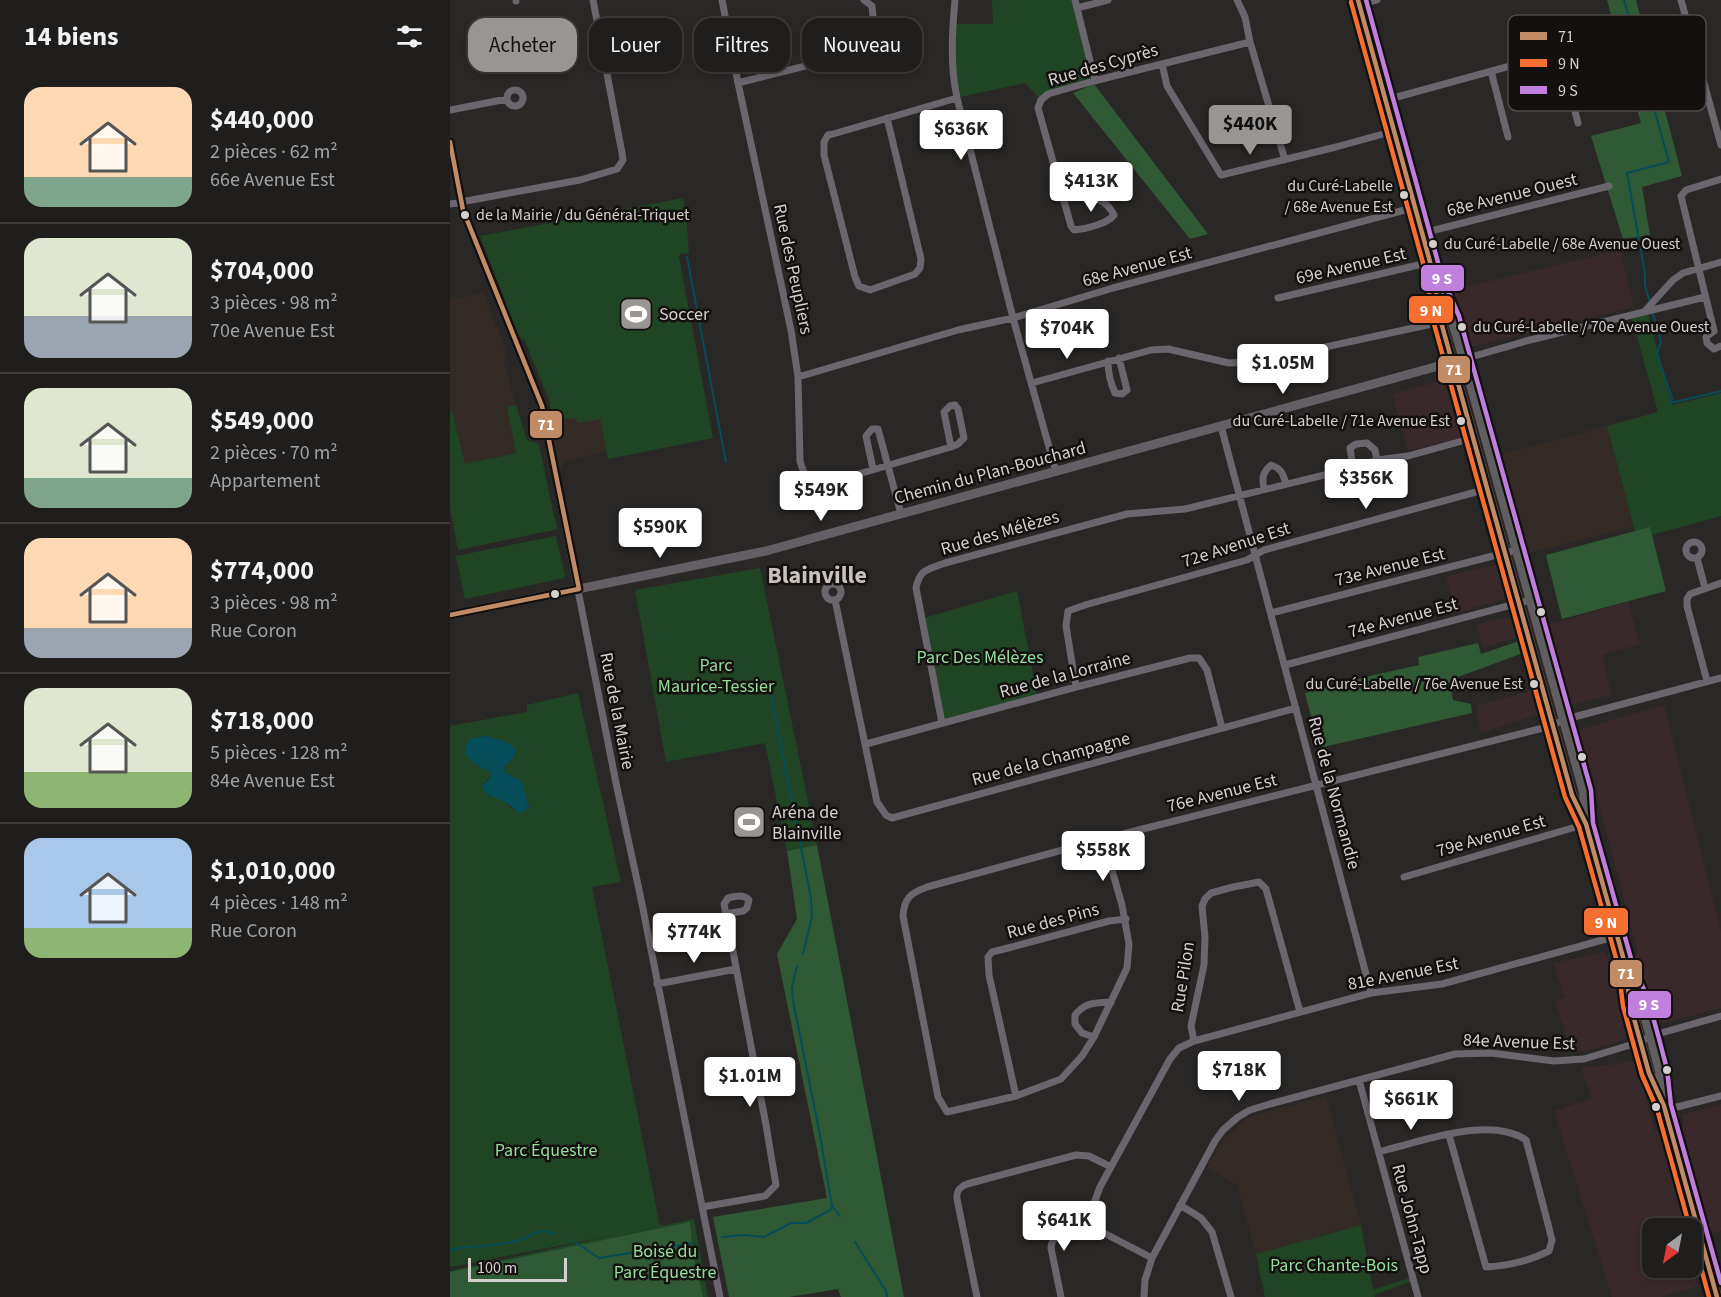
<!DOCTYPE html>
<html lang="fr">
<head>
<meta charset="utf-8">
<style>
  body { margin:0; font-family:"Source Sans 3",sans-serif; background:#282725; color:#f1f3f6; height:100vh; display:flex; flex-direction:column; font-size:22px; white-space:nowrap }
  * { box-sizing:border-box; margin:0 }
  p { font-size:20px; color:#a2a2a3 }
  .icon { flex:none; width:33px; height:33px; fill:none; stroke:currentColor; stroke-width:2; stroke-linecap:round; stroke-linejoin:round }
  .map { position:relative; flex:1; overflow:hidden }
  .panel { display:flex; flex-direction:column; background:#201e1c; width:450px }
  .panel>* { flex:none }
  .top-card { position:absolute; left:18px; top:18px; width:570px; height:54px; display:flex; gap:12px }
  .needle { width:39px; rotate:212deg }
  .buttons { position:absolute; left:1192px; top:1218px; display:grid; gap:12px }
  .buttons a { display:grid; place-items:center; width:60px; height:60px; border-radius:12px; background:#201e1c; box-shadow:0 3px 9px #0003,0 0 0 2px #3d3c3b; font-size:30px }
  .scale { position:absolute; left:18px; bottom:15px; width:99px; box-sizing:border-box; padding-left:6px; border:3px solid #d4d0ce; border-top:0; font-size:16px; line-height:21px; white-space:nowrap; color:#d4d0ce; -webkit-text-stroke:4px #13100f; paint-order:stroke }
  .price { position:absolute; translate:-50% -51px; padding:0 14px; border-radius:6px; background:#fff; color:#222; font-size:20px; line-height:39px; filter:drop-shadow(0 2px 3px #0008) }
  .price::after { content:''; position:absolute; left:50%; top:36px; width:18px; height:14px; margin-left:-9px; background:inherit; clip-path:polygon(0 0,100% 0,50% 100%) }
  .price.current { background:#989593; color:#111 }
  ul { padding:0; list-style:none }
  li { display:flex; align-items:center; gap:18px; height:150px; padding:0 24px }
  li+li { border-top:2px solid #3d3c3b }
  li span { display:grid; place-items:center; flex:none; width:168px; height:120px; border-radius:18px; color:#555 }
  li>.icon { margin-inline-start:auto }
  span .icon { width:72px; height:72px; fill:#fffc; stroke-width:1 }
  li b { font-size:26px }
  h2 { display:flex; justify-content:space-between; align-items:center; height:72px; padding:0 24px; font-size:26px }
  .chip { padding:0 21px; border-radius:18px; background:#201e1c; box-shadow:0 3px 9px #0003,0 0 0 2px #3d3c3b; font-size:21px; line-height:54px }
  .chip.current { background:#989593; color:#111 }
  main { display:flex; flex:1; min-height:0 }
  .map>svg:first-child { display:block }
  .commercial { fill:#3a292a }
  .built { fill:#352b26 }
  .green { fill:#204525; fill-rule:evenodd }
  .forest { fill:#2f5a35 }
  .water { fill:#044d59 }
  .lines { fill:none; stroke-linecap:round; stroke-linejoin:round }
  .stream { stroke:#044d59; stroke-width:2 }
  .street { stroke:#6b656d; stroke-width:7 }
  .secondary { stroke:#635f64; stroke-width:9 }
  .primary { stroke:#615e62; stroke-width:10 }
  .bus-1-casing { stroke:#13100f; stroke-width:9 }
  .bus-2-casing { stroke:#13100f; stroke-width:9 }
  .bus-3-casing { stroke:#13100f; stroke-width:9 }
  .bus-1 { stroke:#c18c65; stroke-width:4.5 }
  .bus-2 { stroke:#f46f30; stroke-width:4.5 }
  .bus-3 { stroke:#c07fdc; stroke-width:4.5 }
  .bus-dot { fill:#d4d0ce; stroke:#13100f; stroke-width:2 }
  .labels { text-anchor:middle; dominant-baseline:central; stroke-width:5; stroke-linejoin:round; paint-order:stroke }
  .bus-label { font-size:16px; fill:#d4d0ce; stroke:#13100f; text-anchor:end }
  .street-label { font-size:18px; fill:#d4d0ce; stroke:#13100f }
  .poi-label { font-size:18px; fill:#d4d0ce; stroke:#13100f; text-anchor:start }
  .park-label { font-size:18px; fill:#94de9c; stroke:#13100f }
  .district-label { font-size:24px; font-weight:bold; fill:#c8c1bc; stroke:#13100f }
  .key { fill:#13100f; stroke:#4d4a48; stroke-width:1.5 }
  .key-label { font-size:16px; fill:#d4d0ce }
  .line-badge { stroke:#13100f; stroke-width:2 }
  .badge-label { font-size:16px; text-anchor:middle; font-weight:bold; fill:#fff }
</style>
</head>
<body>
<main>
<section class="panel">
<h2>14 biens<svg class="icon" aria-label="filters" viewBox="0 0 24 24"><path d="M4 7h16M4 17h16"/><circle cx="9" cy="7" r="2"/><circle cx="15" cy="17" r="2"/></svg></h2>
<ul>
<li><span style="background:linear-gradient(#ffd9b3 75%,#7fa58c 0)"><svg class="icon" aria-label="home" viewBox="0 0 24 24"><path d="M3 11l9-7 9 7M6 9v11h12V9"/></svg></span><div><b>$440,000</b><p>2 pièces · 62 m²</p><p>66e Avenue Est</p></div></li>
<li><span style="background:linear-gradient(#dfe7d0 65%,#9aa5b1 0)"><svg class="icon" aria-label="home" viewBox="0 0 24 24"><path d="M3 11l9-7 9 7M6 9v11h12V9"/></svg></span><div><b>$704,000</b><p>3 pièces · 98 m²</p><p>70e Avenue Est</p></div></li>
<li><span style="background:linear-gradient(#dfe7d0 75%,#7fa58c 0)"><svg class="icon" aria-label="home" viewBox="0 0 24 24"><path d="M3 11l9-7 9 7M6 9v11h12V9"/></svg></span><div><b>$549,000</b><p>2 pièces · 70 m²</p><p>Appartement</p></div></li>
<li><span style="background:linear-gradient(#ffd9b3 75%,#9aa5b1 0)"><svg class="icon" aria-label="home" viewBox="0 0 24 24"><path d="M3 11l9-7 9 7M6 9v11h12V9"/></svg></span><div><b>$774,000</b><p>3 pièces · 98 m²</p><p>Rue Coron</p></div></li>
<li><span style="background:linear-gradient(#dfe7d0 70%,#8fb573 0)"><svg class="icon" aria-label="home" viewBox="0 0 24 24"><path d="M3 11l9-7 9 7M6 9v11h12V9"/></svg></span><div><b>$718,000</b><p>5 pièces · 128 m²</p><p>84e Avenue Est</p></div></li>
<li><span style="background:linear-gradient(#a9c7e8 75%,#8fb573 0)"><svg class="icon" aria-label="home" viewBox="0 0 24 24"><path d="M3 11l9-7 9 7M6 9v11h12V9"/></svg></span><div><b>$1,010,000</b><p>4 pièces · 148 m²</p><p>Rue Coron</p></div></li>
</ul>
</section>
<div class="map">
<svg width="1271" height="1297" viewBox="0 0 1271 1297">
  <rect width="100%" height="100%" fill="#2a2826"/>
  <path class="commercial" d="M 1170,250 L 1184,307 L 1021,347 L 1002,290 Z
    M 999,379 L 1013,430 L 1011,436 L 1009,438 L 958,451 L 942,394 Z
    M 1048,564 L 1058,598 L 1006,613 L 996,576 Z
    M 1178,602 L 1190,644 L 1153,655 L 1161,695 L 1117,706 L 1097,625 Z
    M 1064,616 L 1069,637 L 1032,648 L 1027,624 Z
    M 1084,690 L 1090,714 L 1031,733 L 1026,706 Z
    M 1214,705 L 1271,931 L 1271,1008 L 1211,1024 L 1205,1019 L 1178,1026 L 1178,1034 L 1171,1041 L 1134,1051 L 1121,1052 L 1105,1000 L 1115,998 L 1103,963 L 1154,952 L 1159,959 L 1188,955 L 1161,850 L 1128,730 Z
    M 1186,1060 L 1205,1131 L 1234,1124 L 1232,1115 L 1271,1104 L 1271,1231 L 1242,1240 L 1242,1228 L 1203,1228 L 1203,1268 L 1242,1268 L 1242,1264 L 1248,1286 L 1212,1297 L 1162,1297 L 1104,1111 L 1142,1098 L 1131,1067 L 1160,1065 Z"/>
  <path class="built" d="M 33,293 L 55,348 L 56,355 L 54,362 L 66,405 L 57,407 L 66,453 L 15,464 L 2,411 L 0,409 L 0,299 Z
    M 120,418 L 123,418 L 127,421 L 150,419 L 157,452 L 117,461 L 113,463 L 111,470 L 109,467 L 100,422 Z
    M 1157,426 L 1184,527 L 1078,553 L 1051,454 Z
    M 876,1096 L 911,1225 L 806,1254 L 787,1185 L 757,1168 L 758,1164 L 775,1137 L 777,1137 L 793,1121 L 812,1113 Z"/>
  <path class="green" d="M 542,0 L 624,0 L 644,81 L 590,99 L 575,83 L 510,97 L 503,61 L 504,24 L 543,24 Z
    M 233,198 L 236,215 L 239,253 L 230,254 L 229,257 L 263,438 L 158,459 L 150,419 L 128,423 L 126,419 L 120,418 L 102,422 L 99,400 L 74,339 L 69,336 L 30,236 Z
    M 1197,311 L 1222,405 L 1271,393 L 1271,516 L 1187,539 L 1157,426 L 1208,412 L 1181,315 Z
    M 66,405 L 77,440 L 89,444 L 103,512 L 108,529 L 8,550 L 0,509 L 0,409 L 2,411 L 15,464 L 66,453 L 57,407 Z
    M 106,536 L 115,576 L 114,578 L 15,599 L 6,556 Z
    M 310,568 L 367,845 L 337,851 L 315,743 L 216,762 L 185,590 Z
    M 567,591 L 587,695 L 493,721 L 474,618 Z
    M 128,693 L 171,882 L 142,887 L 210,1226 L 244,1219 L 258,1297 L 0,1297 L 0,1271 L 159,1236 L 0,1267 L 0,726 L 77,712 L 77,705 ZM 36,736 C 48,740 58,740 66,751 L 64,757 L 54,767 L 55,773 L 69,779 L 78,803 L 79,807 L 76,811 L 63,809 L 54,801 L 38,795 L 33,789 L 32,786 L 41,775 L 39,771 L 23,763 L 22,738 Z
    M 911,1225 L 923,1290 L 962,1277 L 962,1281 L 924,1295 L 925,1297 L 815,1297 L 806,1254 Z"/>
  <path class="forest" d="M 1157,0 L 1186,0 L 1232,176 L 1192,187 L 1200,235 L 1173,239 L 1141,136 L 1191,123 Z
    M 644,84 L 758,234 L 740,239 L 623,93 Z
    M 1200,527 L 1216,591 L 1112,619 L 1096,555 Z
    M 1069,641 L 1073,653 L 1000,680 L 1003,700 L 1021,704 L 1022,713 L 869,748 L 855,693 L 924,675 L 969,665 L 968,657 L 1028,643 L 1031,654 Z
    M 367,845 L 454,1297 L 391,1297 L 388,1289 L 339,1297 L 279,1297 L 263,1217 L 377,1198 L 327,954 L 347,919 L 337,851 Z
    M 240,1222 L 243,1254 L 253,1297 L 0,1297 L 0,1272 Z"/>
  <path class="water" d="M 36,736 C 48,740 58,740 66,750 L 64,757 L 54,767 L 55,773 L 69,779 L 72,782 L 79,808 L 75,811 L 68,813 C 64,809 61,805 56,803 C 47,797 35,797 32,786 L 39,779 L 41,775 L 39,771 L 23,763 L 15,753 L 16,745 L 22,738 Z"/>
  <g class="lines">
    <path class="stream" d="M 1174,0 L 1219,162 L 1177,173 L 1195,274 L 1195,285 L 1200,303
      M 237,257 L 276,462
      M 1202,311 L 1211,342 L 1207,354 L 1222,398 L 1221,403 L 1271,391
      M 320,689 L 361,898 L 362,917 L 353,954
      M 347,966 L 342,986 L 343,1001 L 369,1130 L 382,1206 L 390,1216
      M 272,1237 L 293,1235 L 314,1237 L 341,1223 L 356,1223 L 380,1210 L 382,1206
      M 125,1242 L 149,1258 L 243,1243
      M 405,1242 L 436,1291 L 437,1297
      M 0,1250 C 23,1245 47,1247 70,1240 C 85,1235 88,1227 105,1234"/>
    <path class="street" d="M 66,0 L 66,1
      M 272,0 L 288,83 L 341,330 L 348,377 L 350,461 C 355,481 363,483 381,482 L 501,447 L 508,444 L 514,438 L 508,409 L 505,405 L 500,406 L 494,412 L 501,447
      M 505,0 C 502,33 500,65 507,98 L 563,318 L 606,472
      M 625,0 L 645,81
      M 787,0 L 795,17 L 800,42 L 835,160
      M 1231,0 L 1271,145
      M 909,5 L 927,0
      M 627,8 L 658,0
      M 1110,52 L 1128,123
      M 712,64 L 717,86 L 771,175 L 886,147 L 944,131
      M 1041,71 L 1058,137
      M 288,83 L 407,53 L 420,45 L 424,40 L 425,37 L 422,6 L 414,0
      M57 98a8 8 0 1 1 16 0a8 8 0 1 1-16 0Z
      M 936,100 L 1144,43
      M 0,110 L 57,99
      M 437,118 L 471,259 L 470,268 L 465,274 L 420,290 L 409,286 L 405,277 L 374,155 L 374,142 L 378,135 L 383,134 L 507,98
      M 0,142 L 13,210 L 88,396 L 93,413 L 166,783 L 191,899 L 270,1297
      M 607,175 C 615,182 623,188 632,193 C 647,201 655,198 664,215 C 657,224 636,229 624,230 L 621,226 L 588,108 L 591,100 L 598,94 L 644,81 L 800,42
      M 0,204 L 130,180 L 167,169 L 173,160 L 172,153 L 143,0
      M 973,233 L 1159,186
      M 828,298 L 981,262
      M 1194,312 L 1223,280 L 1233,273 L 1271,262
      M 1264,331 L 1231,196 L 1236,190 L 1271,179
      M 1264,331 L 1256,337 L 1257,343 L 1264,349 L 1271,346
      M 1014,359 L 1076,341 L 1255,297
      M 658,361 C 658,373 660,382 665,393 L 672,394 L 677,390 L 669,358
      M 348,377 L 508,330 L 563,318 L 663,288 L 966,207
      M 582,383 L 701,350 L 718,349 L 779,363 L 806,362 L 991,322
      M 771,426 L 921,993
      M 903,468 L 900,448 L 906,444 L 917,443 L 925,450 L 927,460
      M 423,469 L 416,436 L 422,429 L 428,429 L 451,514
      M 814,489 C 812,478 812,473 821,465 C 832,469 833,474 836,484
      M1236 550a8 8 0 1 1 16 0a8 8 0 1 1-16 0Z
      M 1247,558 L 1255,588
      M375 592a8 8 0 1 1 16 0a8 8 0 1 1-16 0Z
      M 385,600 L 427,802 L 436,815 L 442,818 L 846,708
      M 821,613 L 1066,550
      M 835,665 L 1080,600
      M 1257,681 L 1237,606 L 1237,599 L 1240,594 L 1271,583
      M 626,687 L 616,626 L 618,611 L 635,605 L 797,560 L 814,550 L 1037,489
      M 492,723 L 466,588 C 470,568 478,570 495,563 L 677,514 L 735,509 L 903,468 L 927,460 L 958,456 L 1023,438
      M 416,744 L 626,687 L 740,658 L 749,658 L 757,670 L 772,728
      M 653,839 L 672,905 L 679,944 L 677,968 L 644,1037 L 632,1056 L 611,1079 L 566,1096 L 497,1112 L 488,1097 L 453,916 C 454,898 461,893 477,887 L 653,839 L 1093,728 L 1124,717 L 1271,678
      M 954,877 L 1136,824
      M 207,984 L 286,969
      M 644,1037 L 632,1033 L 625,1024 L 625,1015 C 636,1002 644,1003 661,1002
      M 744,1041 L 741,1026 L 754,965 L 755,937 L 752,906 L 755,899 L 761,893 L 783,887 L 809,882 L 816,889 L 850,1012
      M 909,1080 L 968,1297
      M 566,1096 L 539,975 L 538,957 L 542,952 L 558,948 L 659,921 L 676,919
      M 1215,1110 L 1271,1096
      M 929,1152 L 939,1149 C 976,1140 1042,1116 1076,1140 L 1098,1224 L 1102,1240 L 1099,1251 C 1081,1260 1057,1266 1036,1267 L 999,1135
      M 730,1205 L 751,1218 L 762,1232 L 781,1297
      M 252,1207 L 315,1196 L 326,1185 L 316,1125 L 274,904 L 278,898 C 286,896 293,894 299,900 L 297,908 L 293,911 L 276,914
      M 642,1224 L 643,1206 L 650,1187 L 720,1059 L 729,1048 L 744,1041 L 921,993 L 992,984 L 1167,936
      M 642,1224 L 650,1231 L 702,1258
      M 1260,1272 L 1271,1269
      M 527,1297 L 507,1199 C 506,1191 509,1187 517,1184 L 626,1155 L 639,1156 L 661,1167
      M 611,1297 L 601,1248 C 602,1228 628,1231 642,1224
      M 694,1297 L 695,1280 L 702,1258 L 765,1141 L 773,1130 L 788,1117 L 800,1110 L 820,1104 L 1005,1054 L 1041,1053 L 1104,1061 L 1134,1059 L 1180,1045 L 1211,1033 L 1271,1016"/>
    <path class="secondary" d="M 0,615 L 316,551 L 1014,359"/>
    <path class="primary" d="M 908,0 L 985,280 L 999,309 L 1014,359 L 1134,792 L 1136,818
      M 985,280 L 988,311 L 1122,795 L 1136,824 L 1139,835 L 1175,964 L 1180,1004 L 1199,1073 L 1214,1106
      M 1180,976 L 1191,1002 L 1201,1037 L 1210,1071 L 1214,1106 L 1267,1297"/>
    <g class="bus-1-casing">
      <path id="bus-1" d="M 908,0 L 985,280 L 988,311 L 1122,795 L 1136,824 L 1175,964 L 1180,1004 L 1199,1073 L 1214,1106 L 1267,1297
        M 0,142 L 13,210 L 92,406 L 129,589 L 0,615"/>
    </g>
    <g class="bus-2-casing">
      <path id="bus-2" d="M 901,2 L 978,281 L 981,313 L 1115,797 L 1129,827 L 1168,965 L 1173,1006 L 1192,1075 L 1207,1109 L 1240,1228
        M 1242,1235 L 1259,1297"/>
    </g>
    <g class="bus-3-casing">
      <path id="bus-3" d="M 916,0 L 992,277 L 1009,316 L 1141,790 L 1143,823 L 1182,962 L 1198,999 L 1208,1035 L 1217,1069 L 1221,1105 L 1271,1283"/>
    </g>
    <use href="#bus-1" class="bus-1"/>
    <use href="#bus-2" class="bus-2"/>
    <use href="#bus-3" class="bus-3"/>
  </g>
  <defs>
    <g id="stadium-square" transform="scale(1.725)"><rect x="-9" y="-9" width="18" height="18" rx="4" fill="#989593" stroke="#13100f"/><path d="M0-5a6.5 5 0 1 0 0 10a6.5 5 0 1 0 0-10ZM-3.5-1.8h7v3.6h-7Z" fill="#fff"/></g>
  </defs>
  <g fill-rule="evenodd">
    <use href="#stadium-square" x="186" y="314"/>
    <use href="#stadium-square" x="299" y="822"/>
  </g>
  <g class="bus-dot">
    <circle cx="954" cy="195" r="5"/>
    <circle cx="15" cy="215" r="5"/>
    <circle cx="983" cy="244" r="5"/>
    <circle cx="1012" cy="327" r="5"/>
    <circle cx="1011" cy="421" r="5"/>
    <circle cx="105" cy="594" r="5"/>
    <circle cx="1091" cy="612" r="5"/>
    <circle cx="1084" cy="684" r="5"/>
    <circle cx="1132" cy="757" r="5"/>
    <circle cx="1217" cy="1070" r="5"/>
    <circle cx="1206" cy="1107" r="5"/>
  </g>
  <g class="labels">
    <g class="bus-label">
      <text x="943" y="186">du Curé-Labelle<tspan x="943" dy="21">/ 68e Avenue Est</tspan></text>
      <text x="26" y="215" text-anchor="start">de la Mairie / du Général-Triquet</text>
      <text x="994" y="244" text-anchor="start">du Curé-Labelle / 68e Avenue Ouest</text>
      <text x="1023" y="327" text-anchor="start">du Curé-Labelle / 70e Avenue Ouest</text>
      <text x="1000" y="421">du Curé-Labelle / 71e Avenue Est</text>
      <text x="1073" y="684">du Curé-Labelle / 76e Avenue Est</text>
    </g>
    <g class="street-label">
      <text transform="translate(653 65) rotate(-16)">Rue des Cyprès</text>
      <text transform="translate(1062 195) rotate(-14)">68e Avenue Ouest</text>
      <text transform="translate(901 266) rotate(-13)">69e Avenue Est</text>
      <text transform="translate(687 267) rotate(-15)">68e Avenue Est</text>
      <text transform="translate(343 269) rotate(78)">Rue des Peupliers</text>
      <text transform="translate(540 473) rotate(-15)">Chemin du Plan-Bouchard</text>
      <text transform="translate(550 533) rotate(-16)">Rue des Mélèzes</text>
      <text transform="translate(786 545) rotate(-18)">72e Avenue Est</text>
      <text transform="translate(940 567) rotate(-14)">73e Avenue Est</text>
      <text transform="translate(953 618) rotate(-15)">74e Avenue Est</text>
      <text transform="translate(615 675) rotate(-15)">Rue de la Lorraine</text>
      <text transform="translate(167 711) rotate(79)">Rue de la Mairie</text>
      <text transform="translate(601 759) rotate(-15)">Rue de la Champagne</text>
      <text transform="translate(772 793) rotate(-14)">76e Avenue Est</text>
      <text transform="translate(884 793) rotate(75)">Rue de la Normandie</text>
      <text transform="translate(1041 836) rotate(-16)">79e Avenue Est</text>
      <text transform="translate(603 921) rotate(-15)">Rue des Pins</text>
      <text transform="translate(953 974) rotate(-11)">81e Avenue Est</text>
      <text transform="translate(733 977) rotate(-81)">Rue Pilon</text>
      <text transform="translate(1069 1042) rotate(2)">84e Avenue Est</text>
      <text transform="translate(962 1219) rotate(75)">Rue John-Tapp</text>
    </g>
    <g class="poi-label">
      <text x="209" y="314">Soccer</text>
      <text x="322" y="812">Aréna de<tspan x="322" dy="21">Blainville</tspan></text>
    </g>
    <g class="park-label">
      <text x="530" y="657">Parc Des Mélèzes</text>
      <text x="266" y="665">Parc<tspan x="266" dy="21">Maurice-Tessier</tspan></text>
      <text x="96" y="1150">Parc Équestre</text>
      <text x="215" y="1251">Boisé du<tspan x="215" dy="21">Parc Équestre</tspan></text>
      <text x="884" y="1265">Parc Chante-Bois</text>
    </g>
    <g class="district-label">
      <text x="367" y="575">Blainville</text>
    </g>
  </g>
  <rect x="1058" y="15" width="198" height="96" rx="9" class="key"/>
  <rect x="1070" y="32" width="27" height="8" fill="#c18c65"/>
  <rect x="1070" y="59" width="27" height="8" fill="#f46f30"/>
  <rect x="1070" y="86" width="27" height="8" fill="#c07fdc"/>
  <g class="key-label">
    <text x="1108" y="42">71</text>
    <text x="1108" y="69">9 N</text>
    <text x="1108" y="96">9 S</text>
  </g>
  <g class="line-badge">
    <rect x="970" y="264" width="45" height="28" rx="6" fill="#c07fdc"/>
    <rect x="958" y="295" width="46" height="29" rx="6" fill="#f46f30"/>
    <rect x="987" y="355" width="34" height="29" rx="6" fill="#c18c65"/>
    <rect x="79" y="410" width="34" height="29" rx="6" fill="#c18c65"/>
    <rect x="1133" y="907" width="46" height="29" rx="6" fill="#f46f30"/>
    <rect x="1159" y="959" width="34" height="29" rx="6" fill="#c18c65"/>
    <rect x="1177" y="990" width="45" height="29" rx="6" fill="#c07fdc"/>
  </g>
  <g class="badge-label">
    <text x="992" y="284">9 S</text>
    <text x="981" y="316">9 N</text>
    <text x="1004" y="375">71</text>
    <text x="96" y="430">71</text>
    <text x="1156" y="928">9 N</text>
    <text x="1176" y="979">71</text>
    <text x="1199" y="1010">9 S</text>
  </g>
</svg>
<div class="buttons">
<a><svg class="needle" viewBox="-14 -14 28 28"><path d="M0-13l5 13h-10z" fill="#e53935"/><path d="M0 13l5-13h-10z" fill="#a2a2a3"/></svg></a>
</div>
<div class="scale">100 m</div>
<b class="price current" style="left:800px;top:156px">$440K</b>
<b class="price" style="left:511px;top:161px">$636K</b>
<b class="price" style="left:641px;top:213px">$413K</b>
<b class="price" style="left:617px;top:360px">$704K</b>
<b class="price" style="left:833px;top:395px">$1.05M</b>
<b class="price" style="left:916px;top:510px">$356K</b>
<b class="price" style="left:371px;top:522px">$549K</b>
<b class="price" style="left:210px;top:559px">$590K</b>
<b class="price" style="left:653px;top:882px">$558K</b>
<b class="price" style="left:244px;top:964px">$774K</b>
<b class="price" style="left:789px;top:1102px">$718K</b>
<b class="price" style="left:300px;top:1108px">$1.01M</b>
<b class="price" style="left:961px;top:1131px">$661K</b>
<b class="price" style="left:614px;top:1252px">$641K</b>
<div class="top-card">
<a class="chip current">Acheter</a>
<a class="chip">Louer</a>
<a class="chip">Filtres</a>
<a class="chip">Nouveau</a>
</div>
</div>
</main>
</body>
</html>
